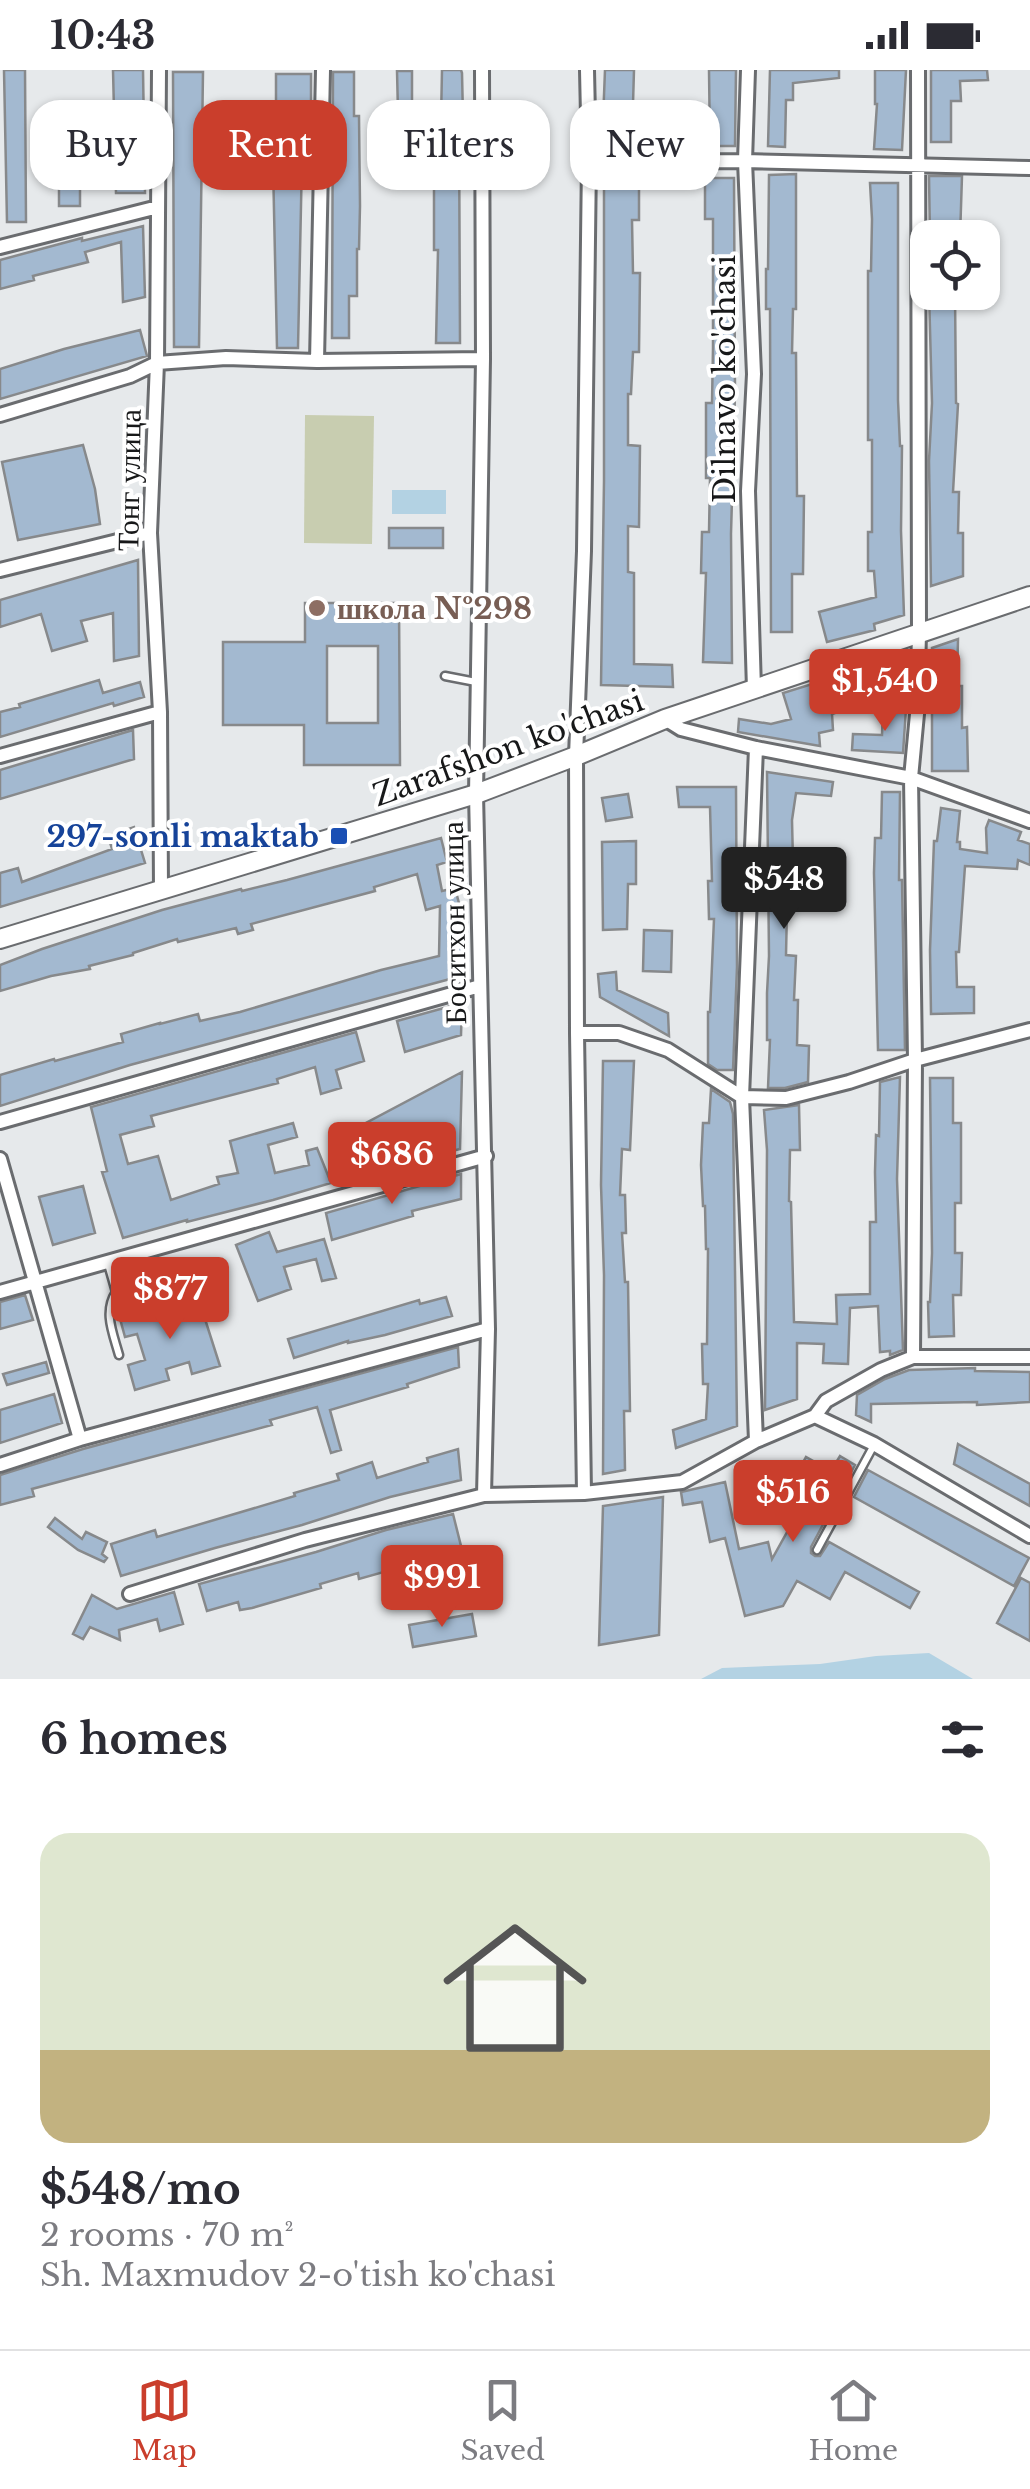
<!DOCTYPE html>
<html lang="en">
<head>
<meta charset="utf-8">
<style>
  body { margin:0; font-family:"Libre Baskerville",serif; background:#f7f7f7; color:#2b2b33; height:100vh; display:flex; flex-direction:column; font-size:38px; white-space:nowrap }
  * { box-sizing:border-box; margin:0 }
  p { font-size:32px; color:#7c7c81 }
  .icon { flex:none; width:55px; height:55px; fill:none; stroke:currentColor; stroke-width:2; stroke-linecap:round; stroke-linejoin:round }
  .map { position:relative; height:1609px; overflow:hidden }
  .panel { display:flex; flex-direction:column; background:#fff; flex:1 }
  .panel>* { flex:none }
  .top-card { position:absolute; left:30px; top:30px; width:970px; height:90px; display:flex; gap:20px }
  .fabs { position:absolute; left:910px; top:150px; display:grid; gap:20px }
  .fabs a { display:grid; place-items:center; width:90px; height:90px; border-radius:20px; background:#fff; box-shadow:0 2px 8px #0004; font-size:50px }
  .price { position:absolute; translate:-50% -85px; padding:0 22px; border-radius:10px; background:#ca3e2c; color:#fff; font-size:32px; line-height:65px; filter:drop-shadow(0 2px 5px #0008) }
  .price::after { content:''; position:absolute; left:50%; top:60px; width:30px; height:22px; margin-left:-15px; background:inherit; clip-path:polygon(0 0,100% 0,50% 100%) }
  .price.active { background:#222; color:#fff }
  ul { padding:0; list-style:none }
  li { display:grid; align-content:center; gap:20px; height:530px; padding:0 40px }
  li+li { border-top:2px solid #e1e1e2 }
  li span { display:grid; place-items:center; height:310px; border-radius:30px; color:#555 }
  li>.icon { margin-inline-start:auto }
  span .icon { width:180px; height:180px; fill:#fffc; stroke-width:1 }
  li b { font-size:42px }
  h2 { display:flex; justify-content:space-between; align-items:center; height:120px; padding:0 40px; font-size:42px }
  .tag { padding:0 35px; border-radius:30px; background:#fff; box-shadow:0 2px 8px #0004; font-size:35px; line-height:90px }
  .tag.active { background:#ca3e2c; color:#fff }
  .status { display:flex; justify-content:space-between; align-items:center; height:70px; padding:0 50px; background:#fff; direction:ltr }
  .status svg { height:28px; fill:currentColor }
  .menu { display:flex; justify-content:space-around; align-items:center; height:140px; border-top:2px solid #e1e1e2; background:#fff; font-size:28px; color:#7c7c81 }
  .menu a { display:grid; justify-items:center; gap:5px }
  .menu .active { color:#ca3e2c }
  .map>svg:first-child { display:block }
  .green { fill:#c8cdb0 }
  .water { fill:#b3d2e3 }
  .building { fill:#a3b9d0; stroke:#87898b; stroke-width:2.5; fill-rule:evenodd }
  .lines { fill:none; stroke-linecap:round; stroke-linejoin:round }
  .lane-casing { stroke:#6a6c6f; stroke-width:11 }
  .street-casing { stroke:#6a6c6f; stroke-width:18 }
  .secondary-casing { stroke:#6a6c6f; stroke-width:22 }
  .lane { stroke:#fff; stroke-width:6 }
  .street { stroke:#fff; stroke-width:12 }
  .secondary { stroke:#fff; stroke-width:18 }
  .education-dot { fill:#8d6e63; stroke:#fff; stroke-width:4 }
  .transit-dot { fill:#1a4fb4; stroke:#fff; stroke-width:4 }
  .labels { text-anchor:middle; dominant-baseline:central; stroke-width:8; stroke-linejoin:round; paint-order:stroke }
  .street-label { font-size:30px; fill:#171819; stroke:#fff }
  .education-label { font-size:30px; font-weight:bold; fill:#785e54; stroke:#fff; text-anchor:start }
  .transit-label { font-size:30px; font-weight:bold; fill:#164399; stroke:#fff; text-anchor:end }
</style>
</head>
<body>
<div class="status"><b>10:43</b><svg viewBox="0 0 49 12"><path d="M0 12V9h3v3zM5 12V6h3v6zM10 12V3h3v9zM15 12V0h3v12zM26 1h20v11H26zM47 4h2v5h-2z"/></svg></div>
<div class="map">
<svg width="1030" height="1609" viewBox="0 0 1030 1609">
  <rect width="100%" height="100%" fill="#e6e9eb"/>
  <path class="green" d="M 305,345 L 374,346 L 372,474 L 304,473 Z"/>
  <path class="water" d="M 392,420 L 446,420 L 446,444 L 392,444 Z
    M 929,1583 L 973,1609 L 701,1609 L 722,1598 L 820,1594 L 876,1586 Z"/>
  <path class="building" d="M 4,0 L 25,0 L 26,152 L 7,152 Z
    M 113,0 L 143,0 L 145,123 L 116,123 Z
    M 442,0 L 461,0 L 462,3 L 463,47 L 459,47 L 460,273 L 436,273 L 438,180 L 434,180 L 434,50 L 441,50 Z
    M 605,0 L 634,0 L 633,34 L 625,34 L 625,76 L 602,76 Z
    M 709,0 L 736,0 L 735,76 L 710,76 Z
    M 770,0 L 839,0 L 839,8 L 793,13 L 793,30 L 786,30 L 785,77 L 768,76 Z
    M 875,0 L 906,0 L 902,80 L 874,79 L 877,34 L 875,34 Z
    M 931,0 L 987,0 L 988,10 L 960,11 L 961,31 L 951,31 L 951,72 L 931,72 Z
    M 397,1 L 412,1 L 412,42 L 398,42 Z
    M 173,2 L 203,2 L 199,277 L 174,277 Z
    M 333,2 L 354,2 L 354,46 L 359,46 L 360,136 L 359,179 L 357,179 L 357,226 L 349,226 L 349,268 L 332,268 Z
    M 276,4 L 311,4 L 311,41 L 303,41 L 298,278 L 277,278 L 273,94 L 286,94 L 285,41 L 276,41 Z
    M 59,103 L 80,103 L 80,136 L 59,136 Z
    M 796,104 L 796,239 L 793,239 L 792,283 L 796,283 L 797,426 L 804,426 L 803,504 L 792,504 L 792,562 L 771,562 L 770,239 L 766,239 L 766,199 L 768,199 L 769,105 Z
    M 929,106 L 962,106 L 960,168 L 930,168 Z
    M 705,108 L 734,108 L 735,323 L 731,464 L 732,593 L 703,592 L 706,503 L 701,503 L 702,462 L 709,462 L 710,408 L 706,408 L 706,333 L 712,333 L 713,278 L 713,149 L 705,149 Z
    M 604,109 L 639,110 L 639,150 L 632,150 L 633,203 L 640,203 L 639,282 L 633,282 L 631,324 L 628,324 L 628,375 L 640,376 L 639,457 L 628,456 L 628,502 L 634,503 L 634,594 L 672,595 L 673,617 L 601,615 L 604,411 Z
    M 870,113 L 898,113 L 898,330 L 900,376 L 902,376 L 901,461 L 904,545 L 874,554 L 875,560 L 827,572 L 819,542 L 876,527 L 874,501 L 868,501 L 868,462 L 872,462 L 872,370 L 868,370 L 868,201 L 871,201 L 872,149 Z
    M 143,156 L 145,227 L 123,232 L 121,172 L 85,182 L 88,192 L 33,206 L 34,210 L 0,219 L 0,190 L 82,168 L 82,171 Z
    M 929,222 L 955,222 L 956,333 L 958,334 L 953,422 L 959,422 L 958,463 L 963,463 L 963,506 L 931,516 L 929,391 L 932,333 Z
    M 140,260 L 147,286 L 0,329 L 0,299 L 64,279 Z
    M 83,375 L 95,419 L 100,454 L 18,470 L 2,392 Z
    M 389,458 L 443,458 L 443,478 L 389,478 Z
    M 138,490 L 139,586 L 114,591 L 113,543 L 81,551 L 87,571 L 52,581 L 41,544 L 0,557 L 0,530 Z
    M 305,533 L 399,533 L 400,695 L 304,695 L 304,655 L 223,655 L 223,572 L 305,572 ZM 327,576 L 378,576 L 378,653 L 327,653 Z
    M 958,569 L 957,616 L 962,616 L 962,658 L 967,657 L 968,701 L 932,701 L 932,578 Z
    M 828,609 L 838,642 L 832,644 L 833,660 L 819,663 L 820,676 L 738,662 L 739,649 L 771,654 L 791,649 L 783,623 Z
    M 99,610 L 103,623 L 140,612 L 144,627 L 114,636 L 113,633 L 0,667 L 0,642 L 20,637 L 19,634 Z
    M 883,638 L 906,639 L 903,683 L 852,680 L 853,664 L 882,665 Z
    M 133,660 L 134,689 L 0,729 L 0,700 Z
    M 767,702 L 833,712 L 831,726 L 796,723 L 792,750 L 793,792 L 791,792 L 791,839 L 787,839 L 786,885 L 796,886 L 794,930 L 798,930 L 797,975 L 809,976 L 808,1012 L 785,1018 L 768,1018 L 770,970 L 767,970 L 767,923 L 769,886 Z
    M 677,717 L 736,717 L 737,897 L 733,1000 L 717,1000 L 708,994 L 708,942 L 710,942 L 714,849 L 709,849 L 708,811 L 712,811 L 710,737 L 679,737 Z
    M 882,722 L 900,722 L 899,810 L 902,810 L 905,980 L 878,980 L 874,803 L 875,768 L 881,768 Z
    M 628,724 L 632,747 L 606,751 L 602,728 Z
    M 941,738 L 960,741 L 957,772 L 960,772 L 960,779 L 987,783 L 986,758 L 989,750 L 1021,762 L 1018,770 L 1030,774 L 1030,795 L 1018,790 L 1017,799 L 965,796 L 959,882 L 956,882 L 957,917 L 974,917 L 974,943 L 931,944 L 930,880 L 934,771 L 937,771 Z
    M 134,757 L 145,793 L 0,837 L 0,803 L 18,798 L 22,812 L 112,779 L 108,766 Z
    M 441,768 L 447,792 L 437,795 L 442,821 L 455,818 L 460,837 L 464,837 L 465,905 L 130,995 L 0,1036 L 0,1005 L 54,989 L 55,991 L 123,972 L 121,964 L 160,953 L 160,954 L 198,944 L 200,951 L 240,942 L 381,900 L 439,886 L 440,836 L 426,840 L 417,804 L 374,817 L 375,821 L 251,854 L 253,860 L 238,864 L 236,858 L 178,872 L 177,869 L 133,883 L 133,885 L 89,896 L 90,899 L 51,906 L 0,921 L 0,895 L 42,879 L 162,840 L 241,819 L 242,821 L 287,810 Z
    M 636,771 L 636,814 L 628,814 L 627,859 L 603,860 L 602,772 Z
    M 644,860 L 672,861 L 671,902 L 643,901 Z
    M 616,902 L 617,920 L 668,943 L 669,966 L 600,927 L 598,904 Z
    M 462,933 L 461,965 L 405,982 L 397,951 Z
    M 356,962 L 364,991 L 336,1000 L 341,1018 L 321,1024 L 315,997 L 277,1009 L 278,1013 L 151,1046 L 154,1056 L 120,1065 L 128,1094 L 158,1086 L 171,1130 L 219,1114 L 217,1107 L 238,1103 L 230,1071 L 293,1053 L 297,1067 L 268,1075 L 275,1103 L 309,1095 L 306,1081 L 317,1078 L 331,1113 L 273,1130 L 187,1152 L 187,1150 L 123,1168 L 102,1102 L 107,1101 L 91,1037 Z
    M 603,991 L 634,991 L 630,1080 L 622,1079 L 620,1125 L 625,1125 L 626,1163 L 622,1163 L 625,1212 L 628,1212 L 630,1341 L 624,1341 L 625,1400 L 603,1404 L 604,1205 L 601,1115 Z
    M 462,1002 L 460,1079 L 408,1092 L 403,1063 L 370,1071 L 366,1053 Z
    M 900,1007 L 897,1109 L 903,1280 L 890,1285 L 890,1281 L 880,1282 L 878,1236 L 850,1238 L 848,1294 L 823,1293 L 824,1274 L 797,1273 L 797,1329 L 765,1340 L 767,1080 L 764,1040 L 799,1035 L 800,1080 L 790,1080 L 789,1131 L 791,1132 L 794,1252 L 837,1254 L 836,1225 L 870,1224 L 870,1152 L 876,1152 L 875,1102 L 876,1065 L 879,1066 L 880,1012 Z
    M 930,1008 L 953,1008 L 953,1053 L 961,1053 L 961,1133 L 955,1133 L 955,1183 L 962,1183 L 961,1225 L 953,1225 L 954,1266 L 929,1267 L 928,1232 L 930,1232 L 932,1183 Z
    M 711,1019 L 730,1032 L 733,1044 L 737,1356 L 676,1378 L 673,1360 L 706,1349 L 708,1314 L 703,1314 L 702,1274 L 707,1274 L 708,1179 L 706,1179 L 705,1136 L 703,1136 L 701,1095 L 703,1053 L 709,1053 Z
    M 461,1104 L 461,1129 L 412,1141 L 413,1146 L 332,1170 L 326,1143 Z
    M 83,1116 L 95,1163 L 53,1175 L 39,1127 Z
    M 269,1162 L 277,1182 L 324,1169 L 336,1208 L 322,1211 L 316,1189 L 284,1197 L 291,1219 L 258,1231 L 236,1175 Z
    M 197,1224 L 220,1296 L 192,1304 L 189,1292 L 166,1299 L 169,1310 L 135,1320 L 128,1295 L 145,1290 L 137,1264 L 125,1267 L 119,1245 L 146,1238 L 149,1250 L 173,1243 L 170,1232 Z
    M 25,1225 L 33,1250 L 0,1259 L 0,1232 Z
    M 446,1227 L 452,1246 L 385,1265 L 348,1273 L 348,1271 L 294,1288 L 288,1269 L 419,1230 L 420,1234 Z
    M 458,1277 L 459,1297 L 407,1314 L 408,1317 L 330,1340 L 341,1380 L 331,1383 L 317,1337 L 270,1350 L 272,1355 L 32,1419 L 34,1426 L 0,1435 L 0,1405 L 83,1379 Z
    M 46,1292 L 49,1303 L 7,1315 L 3,1304 Z
    M 975,1298 L 975,1301 L 1030,1302 L 1030,1332 L 977,1335 L 977,1332 L 871,1334 L 871,1352 L 856,1345 L 857,1325 L 885,1309 L 909,1300 Z
    M 54,1324 L 62,1353 L 0,1373 L 0,1340 Z
    M 958,1374 L 1030,1414 L 1030,1436 L 954,1394 Z
    M 458,1379 L 461,1410 L 390,1427 L 302,1455 L 215,1478 L 121,1506 L 111,1474 L 155,1460 L 157,1467 L 295,1426 L 294,1423 L 339,1410 L 337,1404 L 372,1392 L 377,1408 L 428,1392 L 427,1388 Z
    M 840,1386 L 855,1395 L 811,1477 L 811,1483 L 815,1486 L 820,1486 L 829,1472 L 919,1522 L 910,1538 L 845,1502 L 830,1529 L 797,1511 L 783,1536 L 745,1546 L 725,1468 L 710,1472 L 702,1432 L 683,1435 L 681,1422 L 725,1412 L 739,1479 L 768,1472 L 772,1489 L 805,1430 L 788,1420 L 806,1387 L 831,1401 Z
    M 868,1400 L 1029,1488 L 1014,1516 L 854,1427 Z
    M 663,1427 L 659,1565 L 599,1575 L 603,1436 Z
    M 453,1444 L 462,1480 L 359,1509 L 358,1503 L 320,1514 L 321,1518 L 252,1538 L 240,1540 L 238,1532 L 207,1541 L 199,1514 L 316,1482 L 386,1460 Z
    M 55,1448 L 82,1469 L 86,1462 L 107,1472 L 102,1484 L 107,1488 L 104,1492 L 78,1480 L 48,1457 Z
    M 1021,1508 L 1030,1513 L 1030,1571 L 997,1553 Z
    M 174,1522 L 183,1554 L 160,1561 L 157,1549 L 119,1560 L 120,1570 L 90,1557 L 83,1569 L 73,1564 L 92,1525 L 117,1539 Z
    M 472,1544 L 476,1566 L 413,1577 L 409,1555 Z"/>
  <g class="lines">
    <g class="lane-casing">
      <path id="lane" d="M 445,606 L 476,612
        M 108,1194 L 116,1222 C 103,1242 113,1263 119,1285
        M 116,1222 L 192,1200
        M 817,1480 L 874,1375"/>
    </g>
    <g class="street-casing">
      <path id="street" d="M 159,0 L 157,293 L 150,463 L 160,642 L 161,821
        M 482,0 L 483,289 L 476,724 L 488,1259 L 484,1425
        M 748,0 L 745,91 L 754,304 L 748,421 L 754,619
        M 589,92 L 745,91 L 1030,98
        M 0,177 L 158,137
        M 317,291 L 323,0
        M 0,345 L 130,306 L 157,293 L 226,288 L 317,291 L 483,289
        M 0,500 L 150,463
        M 665,649 L 681,659 L 756,678 L 911,708 L 1030,751
        M 0,686 L 160,642
        M 577,963 L 619,963 L 668,980 L 742,1027 L 786,1028 L 849,1012 L 915,990 L 1030,960
        M 0,1052 L 480,916
        M 0,1089 L 80,1369
        M 0,1222 L 486,1086
        M 913,1287 L 915,990 L 911,708 L 917,644 L 919,563 L 918,0
        M 815,1346 L 874,1374 L 1030,1466
        M 756,1371 L 742,1027 L 756,678
        M 0,1395 L 80,1369 L 488,1259
        M 584,1423 L 577,963 L 576,686 L 584,481 L 589,92 L 587,0
        M 130,1524 L 305,1470 L 484,1425 L 584,1423 L 682,1412 L 756,1371 L 815,1346 L 826,1331 L 881,1300 L 913,1287 L 1030,1287"/>
    </g>
    <g class="secondary-casing">
      <path id="secondary" d="M 0,869 L 476,724 L 576,686 L 665,649 L 1030,526"/>
    </g>
    <use href="#lane" class="lane"/>
    <use href="#street" class="street"/>
    <use href="#secondary" class="secondary"/>
  </g>
  <circle class="education-dot" cx="317" cy="538" r="10"/>
  <rect class="transit-dot" x="329" y="756" width="20" height="20" rx="5"/>
  <g class="labels">
    <g class="street-label">
      <text transform="translate(724 309) rotate(-90)">Dilnavo ko'chasi</text>
      <text transform="translate(129 410) rotate(-89)">Тонг улица</text>
      <text transform="translate(508 678) rotate(-20)">Zarafshon ko'chasi</text>
      <text transform="translate(454 853) rotate(-91)">Боситхон улица</text>
    </g>
    <g class="education-label">
      <text x="337" y="538">школа №298</text>
    </g>
    <g class="transit-label">
      <text x="319" y="766">297-sonli maktab</text>
    </g>
  </g>
</svg>
<div class="fabs">
<a><svg class="icon" aria-label="locate" viewBox="0 0 24 24"><circle cx="12" cy="12" r="6"/><path d="M12 2v4M12 18v4M2 12h4M18 12h4"/></svg></a>
</div>
<b class="price" style="left:885px;top:664px">$1,540</b>
<b class="price active" style="left:784px;top:862px">$548</b>
<b class="price" style="left:392px;top:1137px">$686</b>
<b class="price" style="left:170px;top:1272px">$877</b>
<b class="price" style="left:793px;top:1475px">$516</b>
<b class="price" style="left:442px;top:1560px">$991</b>
<div class="top-card">
<a class="tag">Buy</a>
<a class="tag active">Rent</a>
<a class="tag">Filters</a>
<a class="tag">New</a>
</div>
</div>
<section class="panel">
<h2>6 homes<svg class="icon" aria-label="filters" viewBox="0 0 24 24"><path d="M4 7h16M4 17h16"/><circle cx="9" cy="7" r="2"/><circle cx="15" cy="17" r="2"/></svg></h2>
<ul>
<li><span style="background:linear-gradient(#dfe7d0 70%,#c2b280 0)"><svg class="icon" aria-label="home" viewBox="0 0 24 24"><path d="M3 11l9-7 9 7M6 9v11h12V9"/></svg></span><div><b>$548/mo</b><p>2 rooms · 70 m²</p><p>Sh. Maxmudov 2-o'tish ko'chasi</p></div></li>
</ul>
</section>
<nav class="menu">
<a class="active"><svg class="icon" aria-label="map" viewBox="0 0 24 24"><path d="M3 6l6-2 6 2 6-2v14l-6 2-6-2-6 2zM9 4v14M15 6v14"/></svg>Map</a>
<a><svg class="icon" aria-label="saved" viewBox="0 0 24 24"><path d="M7 4h10v16l-5-4-5 4z"/></svg>Saved</a>
<a><svg class="icon" aria-label="home" viewBox="0 0 24 24"><path d="M3 11l9-7 9 7M6 9v11h12V9"/></svg>Home</a>
</nav>
</body>
</html>
